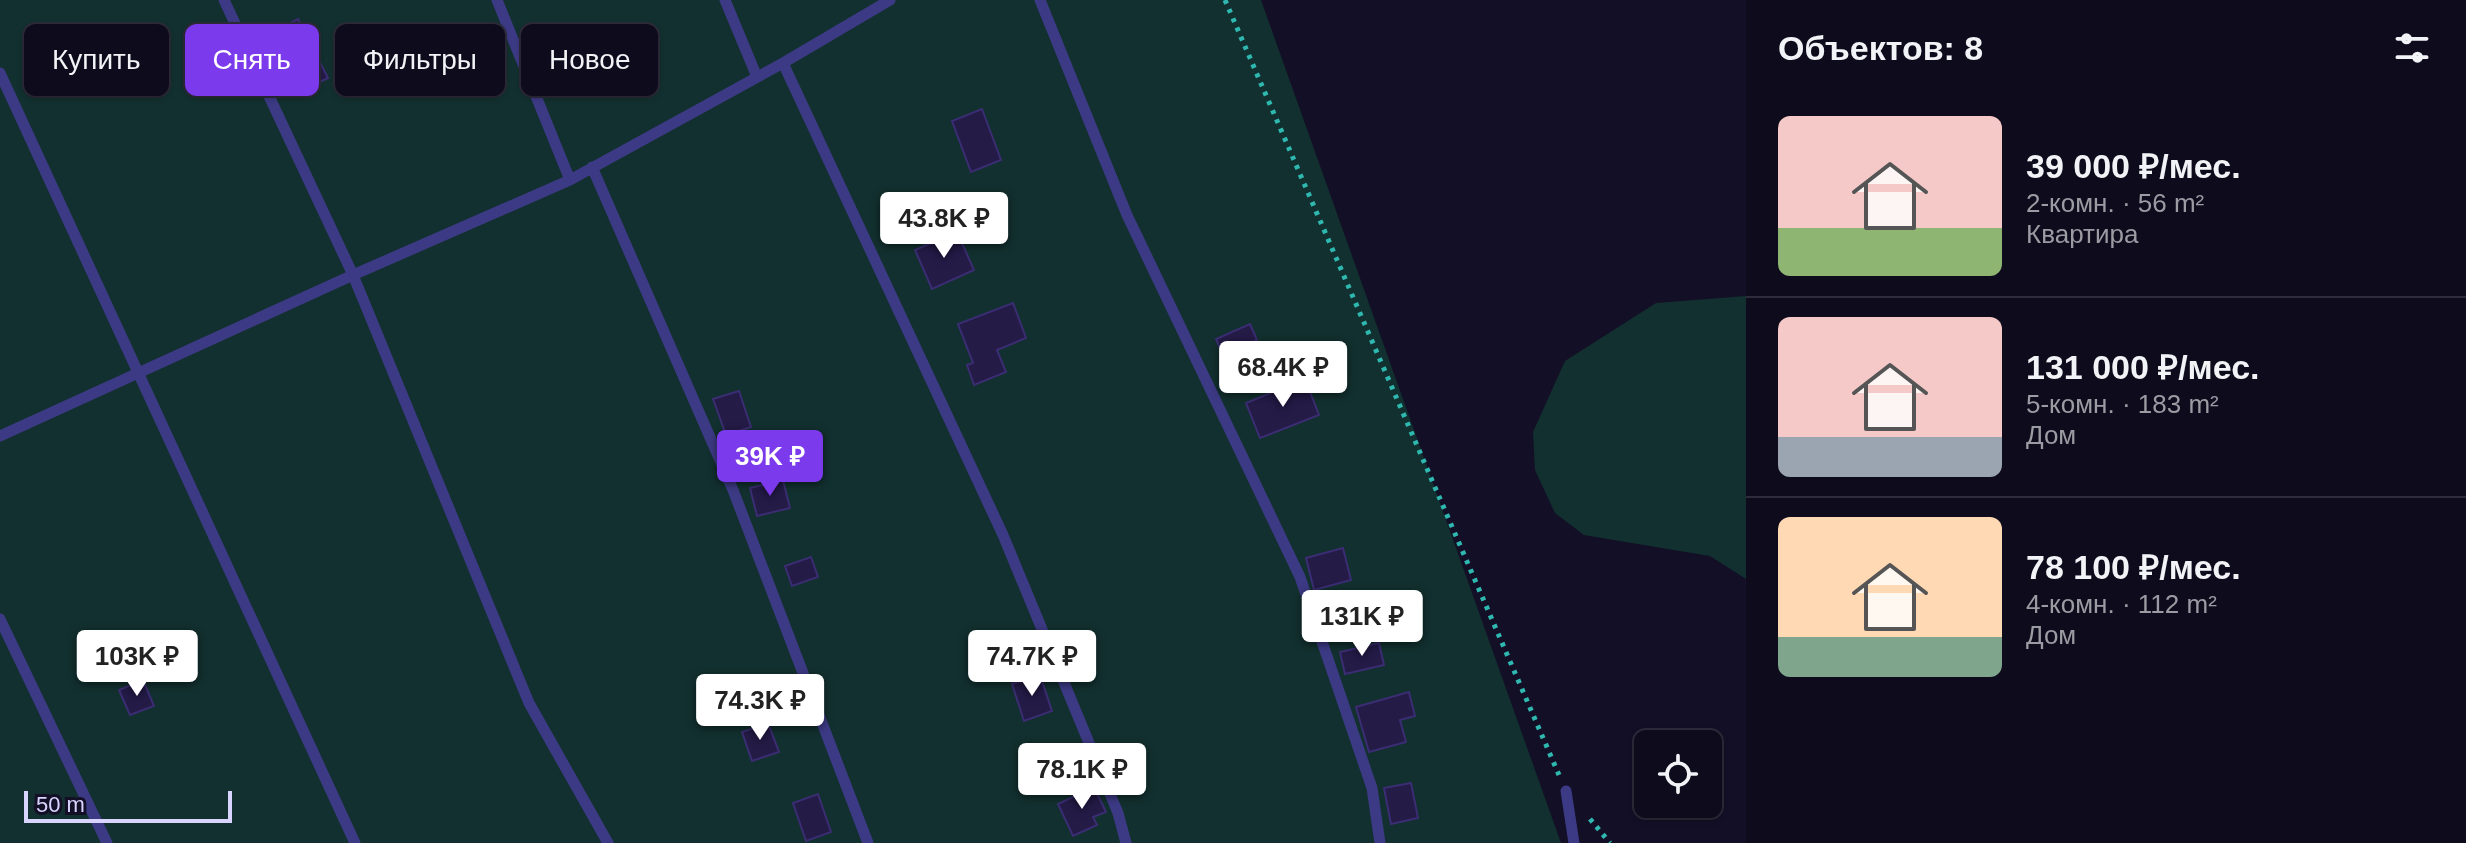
<!DOCTYPE html>
<html lang="ru">
<head>
<meta charset="utf-8">
<style>
  body { margin:0; font-family:Arial,sans-serif; background:#1c1929; color:#f1f3f6; height:100vh; display:flex; flex-direction:column; font-size:30px; white-space:nowrap }
  * { box-sizing:border-box; margin:0 }
  p { font-size:26px; color:#9b9ba3 }
  .icon { flex:none; width:44px; height:44px; fill:none; stroke:currentColor; stroke-width:2; stroke-linecap:round; stroke-linejoin:round }
  .map { position:relative; flex:1; overflow:hidden }
  .panel { display:flex; flex-direction:column; background:#0e0b1c; width:720px }
  .panel>* { flex:none }
  .hud { position:absolute; left:24px; top:24px; width:760px; height:72px; display:flex; gap:16px }
  .fabs { position:absolute; left:1634px; top:730px; display:grid; gap:16px }
  .fabs a { display:grid; place-items:center; width:88px; height:88px; border-radius:12px; background:#0e0b1c; box-shadow:0 2px 6px #0004,0 0 0 2px #2e2b3b; font-size:40px }
  .scale { position:absolute; left:24px; bottom:20px; width:208px; box-sizing:border-box; padding-left:8px; border:4px solid #d9d4ff; border-top:0; font-size:22px; line-height:28px; white-space:nowrap; color:#d9d4ff; -webkit-text-stroke:6px #130f26; paint-order:stroke }
  .price { position:absolute; translate:-50% -68px; padding:0 18px; border-radius:8px; background:#fff; color:#222; font-size:26px; line-height:52px; filter:drop-shadow(0 2px 4px #0008) }
  .price::after { content:''; position:absolute; left:50%; top:48px; width:24px; height:18px; margin-left:-12px; background:inherit; clip-path:polygon(0 0,100% 0,50% 100%) }
  .price.active { background:#7c3aed; color:#fff }
  ul { padding:0; list-style:none }
  li { display:flex; align-items:center; gap:24px; height:200px; padding:0 32px }
  li+li { border-top:2px solid #2e2b3b }
  li span { display:grid; place-items:center; flex:none; width:224px; height:160px; border-radius:12px; color:#555 }
  li>.icon { margin-inline-start:auto }
  span .icon { width:96px; height:96px; fill:#fffc; stroke-width:1 }
  li b { font-size:34px }
  h2 { display:flex; justify-content:space-between; align-items:center; height:96px; padding:0 32px; font-size:34px }
  .chip { padding:0 28px; border-radius:12px; background:#0e0b1c; box-shadow:0 2px 6px #0004,0 0 0 2px #2e2b3b; font-size:28px; line-height:72px }
  .chip.active { background:#7c3aed; color:#fff }
  main { display:flex; flex:1; min-height:0 }
  .map>svg:first-child { display:block }
  .green { fill:#12302f }
  .building { fill:#241b47; stroke:#3b2d73; stroke-width:2 }
  .lines { fill:none; stroke-linecap:round; stroke-linejoin:round }
  .path { stroke:#2fb8b0; stroke-width:5; stroke-dasharray:4 6; stroke-linecap:butt }
  .lane { stroke:#3d3a85; stroke-width:11 }
</style>
</head>
<body>
<main>
<div class="map">
<svg width="1746" height="843" viewBox="0 0 1746 843">
  <rect width="100%" height="100%" fill="#130f26"/>
  <path class="green" d="M 0,0 L 1261,0 L 1561,843 L 0,843 Z
    M 1746,296 L 1746,579 L 1710,556 L 1584,535 L 1555,513 L 1535,470 L 1533,432 L 1565,361 L 1656,303 Z"/>
  <path class="building" d="M 298,19 L 328,78 L 291,96 L 261,37 Z
    M 982,109 L 1001,160 L 971,172 L 952,121 Z
    M 957,232 L 974,270 L 932,289 L 915,250 Z
    M 1013,303 L 1026,338 L 997,350 L 1006,372 L 974,385 L 967,365 L 973,363 L 958,324 Z
    M 1250,324 L 1257,340 L 1249,344 L 1255,359 L 1229,369 L 1216,339 Z
    M 1305,379 L 1319,415 L 1260,438 L 1246,403 Z
    M 739,391 L 751,427 L 726,435 L 713,399 Z
    M 783,480 L 790,508 L 757,516 L 750,488 Z
    M 1343,548 L 1351,580 L 1314,590 L 1306,558 Z
    M 811,557 L 818,577 L 792,586 L 785,566 Z
    M 1379,643 L 1384,665 L 1345,674 L 1340,652 Z
    M 1040,675 L 1052,711 L 1024,721 L 1012,684 Z
    M 143,680 L 154,706 L 130,715 L 119,690 Z
    M 1409,692 L 1415,716 L 1400,720 L 1406,742 L 1369,752 L 1356,707 Z
    M 768,723 L 779,752 L 752,761 L 742,732 Z
    M 1411,783 L 1418,818 L 1391,824 L 1384,788 Z
    M 1094,787 L 1106,812 L 1093,817 L 1097,825 L 1073,836 L 1058,804 Z
    M 818,794 L 831,832 L 806,841 L 793,803 Z"/>
  <g class="lines">
    <path class="path" d="M 1225,0 L 1559,775
      M 1590,819 L 1610,843"/>
    <path class="lane" d="M 224,0 L 353,275 L 529,703 L 608,843
      M 497,0 L 570,180
      M 725,0 L 757,77
      M 1040,0 L 1127,215 L 1300,577 L 1372,788 L 1380,843
      M 783,63 L 1003,535 L 1118,813 L 1126,843
      M 0,73 L 355,843
      M 592,167 L 733,490 L 868,843
      M 0,436 L 353,275 L 570,180 L 783,63 L 890,0
      M 0,619 L 107,843
      M 1566,791 L 1574,843"/>
  </g>
</svg>
<div class="fabs">
<a><svg class="icon" aria-label="locate" viewBox="0 0 24 24"><circle cx="12" cy="12" r="6"/><path d="M12 2v4M12 18v4M2 12h4M18 12h4"/></svg></a>
</div>
<div class="scale">50 m</div>
<b class="price" style="left:944px;top:260px">43.8K ₽</b>
<b class="price" style="left:1283px;top:409px">68.4K ₽</b>
<b class="price active" style="left:770px;top:498px">39K ₽</b>
<b class="price" style="left:1362px;top:658px">131K ₽</b>
<b class="price" style="left:137px;top:698px">103K ₽</b>
<b class="price" style="left:1032px;top:698px">74.7K ₽</b>
<b class="price" style="left:760px;top:742px">74.3K ₽</b>
<b class="price" style="left:1082px;top:811px">78.1K ₽</b>
<div class="hud">
<a class="chip">Купить</a>
<a class="chip active">Снять</a>
<a class="chip">Фильтры</a>
<a class="chip">Новое</a>
</div>
</div>
<section class="panel">
<h2>Объектов: 8<svg class="icon" aria-label="filters" viewBox="0 0 24 24"><path d="M4 7h16M4 17h16"/><circle cx="9" cy="7" r="2"/><circle cx="15" cy="17" r="2"/></svg></h2>
<ul>
<li><span style="background:linear-gradient(#f6c9c9 70%,#8fb573 0)"><svg class="icon" aria-label="home" viewBox="0 0 24 24"><path d="M3 11l9-7 9 7M6 9v11h12V9"/></svg></span><div><b>39 000 ₽/мес.</b><p>2-комн. · 56 m²</p><p>Квартира</p></div></li>
<li><span style="background:linear-gradient(#f6c9c9 75%,#9aa5b1 0)"><svg class="icon" aria-label="home" viewBox="0 0 24 24"><path d="M3 11l9-7 9 7M6 9v11h12V9"/></svg></span><div><b>131 000 ₽/мес.</b><p>5-комн. · 183 m²</p><p>Дом</p></div></li>
<li><span style="background:linear-gradient(#ffd9b3 75%,#7fa58c 0)"><svg class="icon" aria-label="home" viewBox="0 0 24 24"><path d="M3 11l9-7 9 7M6 9v11h12V9"/></svg></span><div><b>78 100 ₽/мес.</b><p>4-комн. · 112 m²</p><p>Дом</p></div></li>
</ul>
</section>
</main>
</body>
</html>
